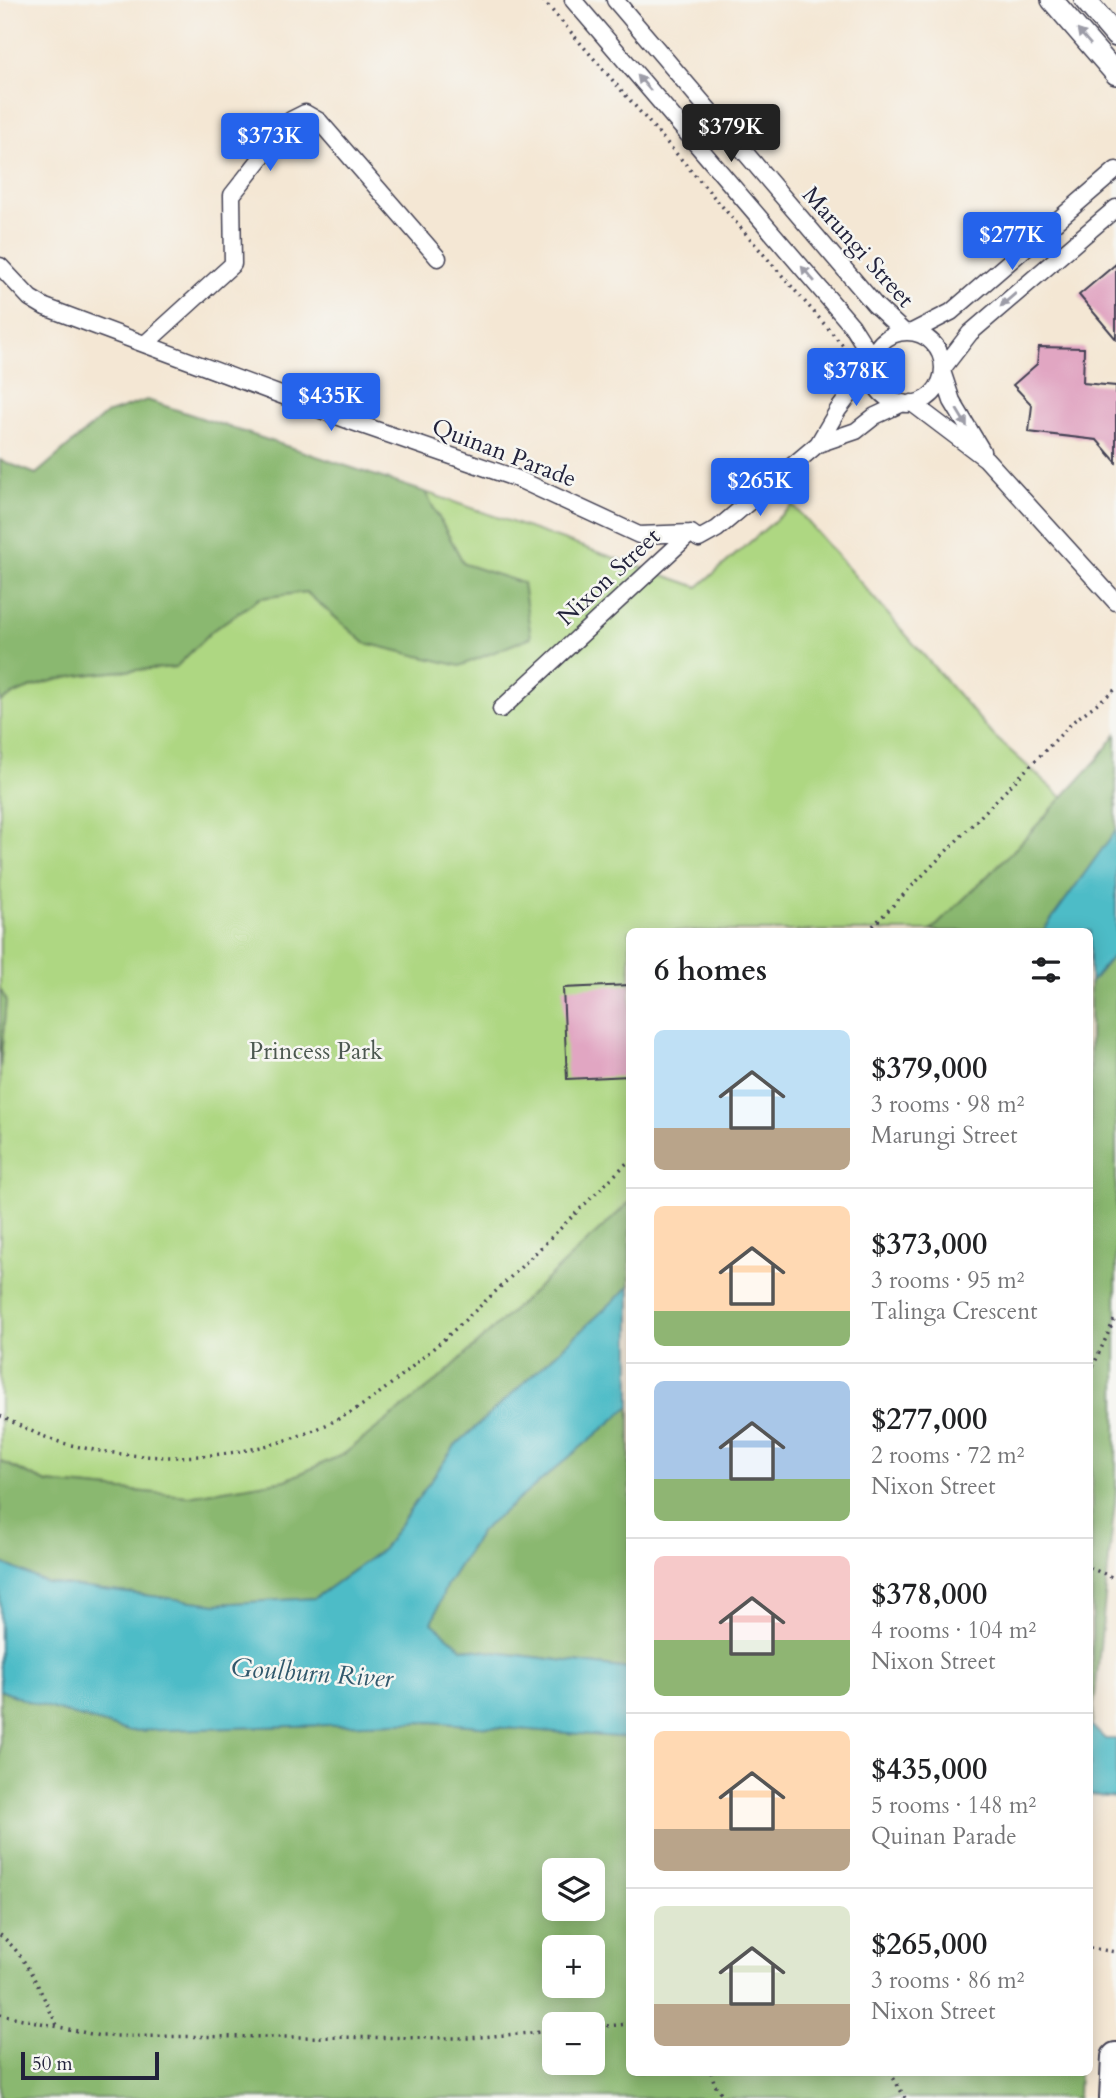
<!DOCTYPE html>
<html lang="en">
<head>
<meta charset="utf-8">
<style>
  body { margin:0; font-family:Cardo,serif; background:#f6f6f6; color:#202124; height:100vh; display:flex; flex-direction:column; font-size:26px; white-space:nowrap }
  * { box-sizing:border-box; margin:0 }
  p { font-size:23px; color:#757577 }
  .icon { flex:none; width:38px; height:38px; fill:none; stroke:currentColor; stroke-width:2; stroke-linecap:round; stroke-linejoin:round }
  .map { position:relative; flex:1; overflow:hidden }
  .details { position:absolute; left:626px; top:928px; width:467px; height:1148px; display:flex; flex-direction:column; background:#fff; border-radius:10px; box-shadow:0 4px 18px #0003 }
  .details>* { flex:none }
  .controls { position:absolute; left:542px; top:1858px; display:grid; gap:14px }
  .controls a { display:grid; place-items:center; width:63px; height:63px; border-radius:10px; background:#fff; box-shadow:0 4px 18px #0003; font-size:35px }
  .scale { position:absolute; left:21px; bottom:18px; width:138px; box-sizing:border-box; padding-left:7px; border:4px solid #22223b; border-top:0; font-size:19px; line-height:24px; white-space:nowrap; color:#22223b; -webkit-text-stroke:5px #f6f6f2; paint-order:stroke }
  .price { position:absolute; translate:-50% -60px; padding:0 16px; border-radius:7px; background:#2563eb; color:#fff; font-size:23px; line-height:46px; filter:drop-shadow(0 2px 4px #0008) }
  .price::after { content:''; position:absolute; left:50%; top:42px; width:21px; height:16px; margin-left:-10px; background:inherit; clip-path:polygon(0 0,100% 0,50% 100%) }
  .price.selected { background:#222; color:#fff }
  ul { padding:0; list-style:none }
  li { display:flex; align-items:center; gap:21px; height:175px; padding:0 28px }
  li+li { border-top:2px solid #e0e0e0 }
  li span { display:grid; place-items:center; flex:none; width:196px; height:140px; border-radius:10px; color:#555 }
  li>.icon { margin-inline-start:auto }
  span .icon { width:84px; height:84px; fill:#fffc; stroke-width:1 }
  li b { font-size:30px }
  h2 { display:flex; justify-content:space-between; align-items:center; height:84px; padding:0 28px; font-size:30px }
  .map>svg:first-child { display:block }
  .green { fill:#aed782; stroke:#687c5e; stroke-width:2 }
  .forest { fill:#8ab870; stroke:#566d56; stroke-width:2; fill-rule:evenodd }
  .water { fill:#4ebcc7; stroke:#386f81; stroke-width:2 }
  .building { fill:#e1a6c2 }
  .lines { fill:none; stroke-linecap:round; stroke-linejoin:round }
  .street-casing { stroke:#424052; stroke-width:19 }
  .secondary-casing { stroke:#424052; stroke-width:24 }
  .highway-casing { stroke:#424052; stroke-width:32 }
  .path { stroke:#424052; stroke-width:3.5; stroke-dasharray:2 5; stroke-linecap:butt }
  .street { stroke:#fff; stroke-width:16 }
  .secondary { stroke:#fff; stroke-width:21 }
  .highway { stroke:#fff; stroke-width:28 }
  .oneway { fill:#9c9ca7 }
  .labels { text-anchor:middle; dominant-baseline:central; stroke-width:5; stroke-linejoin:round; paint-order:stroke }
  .street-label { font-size:24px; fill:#22223b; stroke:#f6f6f2 }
  .park-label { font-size:24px; fill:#4c5850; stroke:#f6f6f2 }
  .water-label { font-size:26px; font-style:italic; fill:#31586c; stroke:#f6f6f2 }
</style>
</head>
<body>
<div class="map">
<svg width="1116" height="2098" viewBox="0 0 1116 2098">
  <rect width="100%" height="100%" fill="#f6f6f2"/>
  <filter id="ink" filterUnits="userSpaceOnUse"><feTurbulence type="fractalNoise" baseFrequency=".0143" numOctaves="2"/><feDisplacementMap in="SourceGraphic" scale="14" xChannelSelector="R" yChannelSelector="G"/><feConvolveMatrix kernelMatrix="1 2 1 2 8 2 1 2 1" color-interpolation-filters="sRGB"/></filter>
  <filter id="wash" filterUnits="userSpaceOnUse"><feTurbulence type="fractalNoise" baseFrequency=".00686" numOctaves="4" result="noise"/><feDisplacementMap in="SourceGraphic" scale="28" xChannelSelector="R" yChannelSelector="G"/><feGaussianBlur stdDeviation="1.57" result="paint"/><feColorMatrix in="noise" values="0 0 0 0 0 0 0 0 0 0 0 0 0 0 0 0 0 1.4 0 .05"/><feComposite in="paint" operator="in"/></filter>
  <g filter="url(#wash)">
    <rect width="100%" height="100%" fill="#f4e7d4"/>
    <path class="green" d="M 425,492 L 698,587 L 793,505 L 994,736 L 1063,798 L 1014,850 L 931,931 L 630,931 L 630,1202 L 438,1380 L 344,1454 L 286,1480 L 188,1496 L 47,1483 L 0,1461 L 0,1070 L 6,1000 L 0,989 L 0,702 C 50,671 119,672 176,667 L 213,630 L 260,598 L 306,592 L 365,643 L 522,583 L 464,564 Z"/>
    <path class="forest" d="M 147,400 L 425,492 L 464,564 L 523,583 L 531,637 L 460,666 L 365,643 L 306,592 L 260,598 L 213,630 L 176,667 C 119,672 50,671 0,702 L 0,460 L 36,474 L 106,414 Z
      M 1116,734 L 1116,830 L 1043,931 L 931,931 L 1014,850 L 1097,760 Z
      M 1116,952 L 1116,1492 L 1092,1724 L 1090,983 Z
      M 0,989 L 6,1000 L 0,1070 Z
      M 630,1202 L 630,1286 L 455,1446 L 383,1549 L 315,1598 L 216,1604 L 47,1583 L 0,1562 L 0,1461 L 47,1483 L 188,1496 L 286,1480 L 344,1454 L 438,1380 Z
      M 630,1406 L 630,1669 L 462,1648 L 432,1623 L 446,1586 L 481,1531 Z
      M 0,1690 L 27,1701 L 128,1731 L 431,1722 L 630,1738 L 630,2072 L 1079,2072 L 1078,2098 L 0,2098 ZM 555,1871 L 593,1871 L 593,1909 L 555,1909 ZM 555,1948 L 593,1948 L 593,1986 L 555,1986 ZM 555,2025 L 593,2025 L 593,2063 L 555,2063 Z"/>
    <path class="water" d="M 1116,830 L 1116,952 L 1090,983 L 1090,931 L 1043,931 Z
      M 630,1286 L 630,1406 L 481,1531 L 446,1586 L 432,1623 L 462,1648 L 630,1669 L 630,1738 L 431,1722 L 128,1731 L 27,1701 L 0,1690 L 0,1562 L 47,1583 L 216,1604 L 315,1598 L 383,1549 L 455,1446 Z
      M 1090,1724 L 1105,1739 L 1116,1739 L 1116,1798 L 1090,1795 Z"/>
    <g id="blocks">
      <path class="building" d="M 1116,264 L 1116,339 L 1079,295 Z
        M 1039,347 L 1084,348 L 1083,383 L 1116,386 L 1116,462 L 1097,440 L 1029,432 L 1032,405 L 1013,385 L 1037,364 Z
        M 630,985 L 630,1076 L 567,1079 L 563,988 Z"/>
    </g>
  </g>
  <g filter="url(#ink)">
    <use href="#blocks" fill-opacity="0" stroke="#424052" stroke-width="2"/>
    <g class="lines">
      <g class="street-casing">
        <path id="street" d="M 573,0 L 852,326 L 873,359
          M 615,0 L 875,305 L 904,332
          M 0,266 L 30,298 L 45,307 L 353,422 L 518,479 L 639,535 L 691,533
          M 912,332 L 951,312 L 1116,170
          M871 368a36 36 0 1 1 72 0a36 36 0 1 1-72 0Z
          M 145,344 L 233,264 L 232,195 L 291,120 L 305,113 L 319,121 L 438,258
          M 943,368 L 970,333 L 1116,208
          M 943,374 L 952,401 L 982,451
          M 912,403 L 986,459 L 1116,602
          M 818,444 L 856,431 L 875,416 L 903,403
          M 691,533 L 699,539 L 717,529 L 818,444 L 838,410 L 871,367
          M 501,709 L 691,533"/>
      </g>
      <g class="secondary-casing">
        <path id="secondary" d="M 1052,0 L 1116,74
          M 1085,0 L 1116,36"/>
      </g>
      <g class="highway-casing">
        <path id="highway" d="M 1114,2098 L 1116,2057"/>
      </g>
      <path class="path" d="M 543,0 L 845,348
        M 868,931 L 1075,720 L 1116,689
        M 1090,1373 L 1116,1316
        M 0,1416 C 21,1426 41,1437 63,1443 C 159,1468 270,1461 356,1409 C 387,1390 415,1364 443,1340 C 508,1282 568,1220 630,1160
        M 1090,1568 L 1116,1579
        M 0,1935 C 28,1956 42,1996 58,2027
        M 1090,1948 L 1116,1952
        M 0,2014 L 100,2036 L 468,2038 L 555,2031
        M 593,2027 L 630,2024
        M 711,2072 L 715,2085 L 725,2098
        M 890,2072 L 905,2098"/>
      <use href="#street" class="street"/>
      <use href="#secondary" class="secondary"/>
      <use href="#highway" class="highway"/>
    </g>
    <defs><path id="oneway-solid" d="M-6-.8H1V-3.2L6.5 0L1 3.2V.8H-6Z" transform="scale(1.75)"/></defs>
    <g class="oneway">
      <use href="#oneway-solid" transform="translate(1084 37) rotate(-131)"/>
      <use href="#oneway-solid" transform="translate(644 83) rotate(-131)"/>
      <use href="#oneway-solid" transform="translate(808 274) rotate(-131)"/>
      <use href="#oneway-solid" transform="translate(1008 300) rotate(139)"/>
      <use href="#oneway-solid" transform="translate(962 418) rotate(59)"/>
    </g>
  </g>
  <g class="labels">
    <g class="street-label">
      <text transform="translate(858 247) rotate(48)">Marungi Street</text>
      <text transform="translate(504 453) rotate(21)">Quinan Parade</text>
      <text transform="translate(609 577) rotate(-43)">Nixon Street</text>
    </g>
    <g class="park-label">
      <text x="316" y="1051">Princess Park</text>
    </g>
    <g class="water-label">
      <text transform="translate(312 1673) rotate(4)">Goulburn River</text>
    </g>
  </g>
</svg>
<div class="controls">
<a><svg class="icon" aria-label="layers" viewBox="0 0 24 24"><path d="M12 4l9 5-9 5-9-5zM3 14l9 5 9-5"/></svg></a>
<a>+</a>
<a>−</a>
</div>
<div class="scale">50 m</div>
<b class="price selected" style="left:731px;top:164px">$379K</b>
<b class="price" style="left:270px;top:173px">$373K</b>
<b class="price" style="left:1012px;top:272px">$277K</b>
<b class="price" style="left:856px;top:408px">$378K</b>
<b class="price" style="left:331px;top:433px">$435K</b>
<b class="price" style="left:760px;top:518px">$265K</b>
<section class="details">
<h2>6 homes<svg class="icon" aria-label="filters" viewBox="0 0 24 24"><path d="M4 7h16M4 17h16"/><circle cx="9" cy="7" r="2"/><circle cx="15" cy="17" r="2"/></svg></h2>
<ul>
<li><span style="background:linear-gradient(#bfe0f5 70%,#b9a48a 0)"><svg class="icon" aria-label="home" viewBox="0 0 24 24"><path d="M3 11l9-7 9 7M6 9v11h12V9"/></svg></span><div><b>$379,000</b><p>3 rooms · 98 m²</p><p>Marungi Street</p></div></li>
<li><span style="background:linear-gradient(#ffd9b3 75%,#8fb573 0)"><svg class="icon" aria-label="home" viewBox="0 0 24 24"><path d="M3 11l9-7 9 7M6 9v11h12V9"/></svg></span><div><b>$373,000</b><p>3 rooms · 95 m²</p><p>Talinga Crescent</p></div></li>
<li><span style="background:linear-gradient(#a9c7e8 70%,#8fb573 0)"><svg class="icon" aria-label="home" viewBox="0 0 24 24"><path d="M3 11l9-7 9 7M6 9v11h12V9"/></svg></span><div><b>$277,000</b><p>2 rooms · 72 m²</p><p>Nixon Street</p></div></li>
<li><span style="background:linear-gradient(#f6c9c9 60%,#8fb573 0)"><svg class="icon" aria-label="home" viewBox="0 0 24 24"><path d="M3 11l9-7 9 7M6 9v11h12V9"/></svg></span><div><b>$378,000</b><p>4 rooms · 104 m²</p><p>Nixon Street</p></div></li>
<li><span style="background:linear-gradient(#ffd9b3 70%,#b9a48a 0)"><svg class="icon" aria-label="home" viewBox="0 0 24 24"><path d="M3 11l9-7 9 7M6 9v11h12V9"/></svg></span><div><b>$435,000</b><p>5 rooms · 148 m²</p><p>Quinan Parade</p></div></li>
<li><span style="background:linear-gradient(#dfe7d0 70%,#b9a48a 0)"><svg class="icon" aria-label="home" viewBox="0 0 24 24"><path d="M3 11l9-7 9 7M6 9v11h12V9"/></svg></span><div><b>$265,000</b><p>3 rooms · 86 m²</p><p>Nixon Street</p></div></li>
</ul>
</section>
</div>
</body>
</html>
